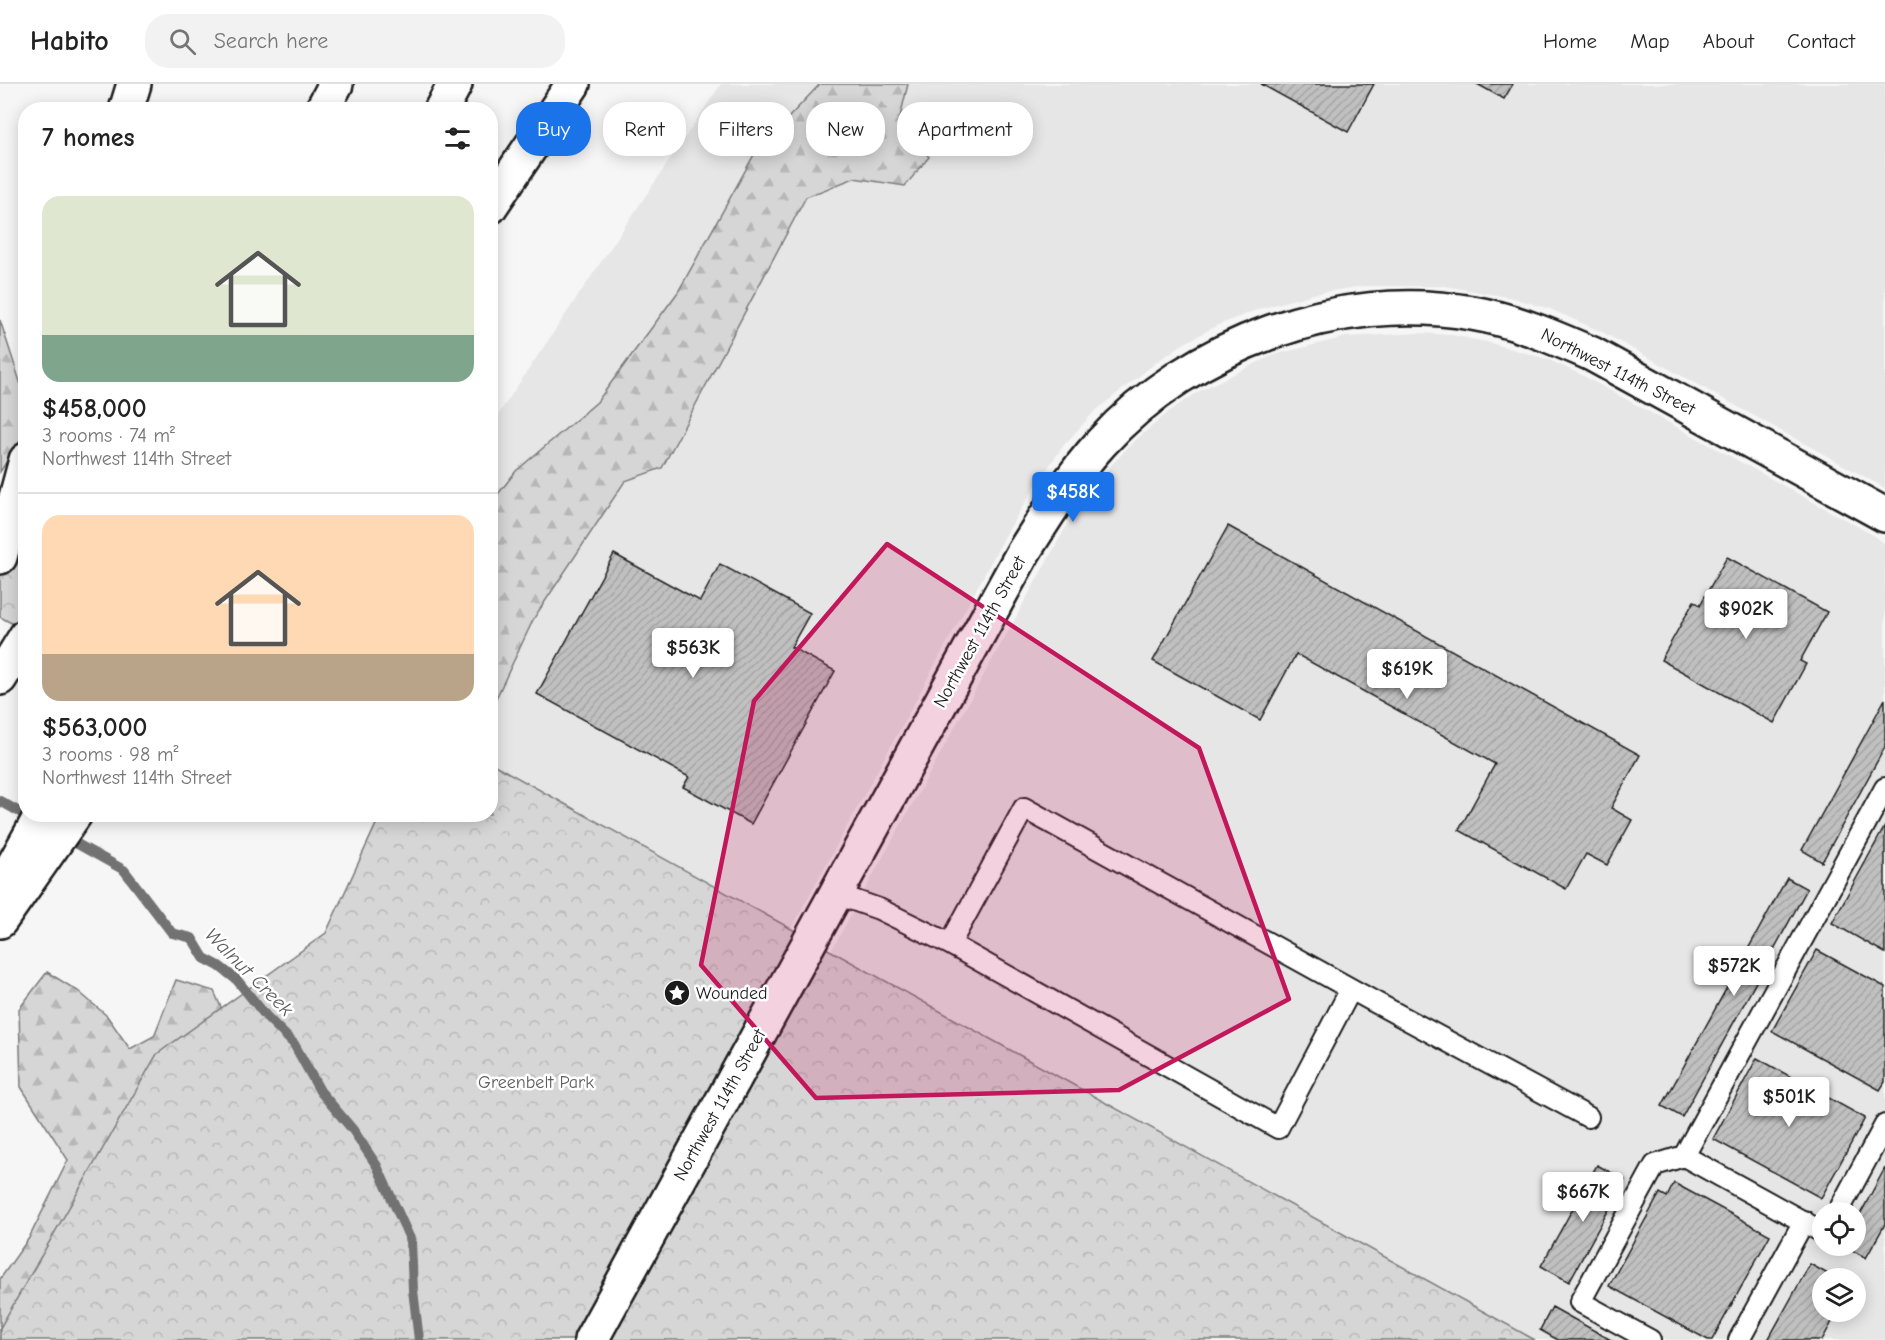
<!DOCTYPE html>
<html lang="en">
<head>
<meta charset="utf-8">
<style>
  body { margin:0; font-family:"Comic Neue",sans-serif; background:#f2f2f2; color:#222; height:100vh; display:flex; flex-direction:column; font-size:22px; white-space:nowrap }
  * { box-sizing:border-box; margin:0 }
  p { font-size:20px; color:#767676 }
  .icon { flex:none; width:33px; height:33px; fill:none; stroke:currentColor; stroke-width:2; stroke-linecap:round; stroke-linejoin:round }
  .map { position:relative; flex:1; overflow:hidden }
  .drawer { position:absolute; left:18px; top:18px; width:480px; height:720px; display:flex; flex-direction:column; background:#fff; border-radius:24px; box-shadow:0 3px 15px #0003 }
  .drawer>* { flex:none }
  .guide { position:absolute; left:516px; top:18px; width:570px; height:54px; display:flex; gap:12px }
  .buttons { position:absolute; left:1812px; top:1118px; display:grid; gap:12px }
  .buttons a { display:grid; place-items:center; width:54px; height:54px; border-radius:50%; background:#fff; box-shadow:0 3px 15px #0003; font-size:30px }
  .price { position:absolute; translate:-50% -51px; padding:0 14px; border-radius:6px; background:#fff; color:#222; font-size:20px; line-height:39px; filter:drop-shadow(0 2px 3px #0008) }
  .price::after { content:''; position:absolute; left:50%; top:36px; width:18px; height:14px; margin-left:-9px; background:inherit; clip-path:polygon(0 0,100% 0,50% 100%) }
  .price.active { background:#1a73e8; color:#fff }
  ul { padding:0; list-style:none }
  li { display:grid; align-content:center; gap:12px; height:318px; padding:0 24px }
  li+li { border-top:2px solid #e0e0e0 }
  li span { display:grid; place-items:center; height:186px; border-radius:18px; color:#555 }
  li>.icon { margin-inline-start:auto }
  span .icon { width:108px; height:108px; fill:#fffc; stroke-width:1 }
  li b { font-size:26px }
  h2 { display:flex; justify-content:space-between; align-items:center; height:72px; padding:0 24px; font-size:26px }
  .tag { padding:0 21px; border-radius:24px; background:#fff; box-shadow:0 3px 15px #0003; font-size:21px; line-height:54px }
  .tag.active { background:#1a73e8; color:#fff }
  header { display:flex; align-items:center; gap:36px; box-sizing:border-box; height:84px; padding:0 30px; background:#fff; border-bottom:2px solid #e0e0e0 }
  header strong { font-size:28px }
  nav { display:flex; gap:33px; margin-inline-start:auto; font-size:21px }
  .search { width:420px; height:54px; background:#f2f2f2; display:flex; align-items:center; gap:15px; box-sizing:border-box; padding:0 21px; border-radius:24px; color:#767676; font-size:22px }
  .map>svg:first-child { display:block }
  .built { fill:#e6e6e6; fill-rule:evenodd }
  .forest { fill:url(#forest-firs); stroke:#797979; stroke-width:1.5 }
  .park { fill:url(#park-crowns); stroke:#797979; stroke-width:1.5 }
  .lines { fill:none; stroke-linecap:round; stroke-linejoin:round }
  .stream { stroke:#727272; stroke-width:10 }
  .building { fill:url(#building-hatch); stroke:#1c1c1c; stroke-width:1.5 }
  .service-casing { stroke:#1c1c1c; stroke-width:24 }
  .tertiary-casing { stroke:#1c1c1c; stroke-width:38 }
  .motorway-casing { stroke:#1c1c1c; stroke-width:38 }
  .service { stroke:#fff; stroke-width:20 }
  .tertiary { stroke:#fff; stroke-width:33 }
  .motorway { stroke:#fff; stroke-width:33 }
  .marked { fill:#c2185b; fill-opacity:0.2; stroke:#c2185b; stroke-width:4.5; stroke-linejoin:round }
  .labels { text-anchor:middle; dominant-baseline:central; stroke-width:5; stroke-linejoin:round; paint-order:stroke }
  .street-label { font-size:18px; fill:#1c1c1c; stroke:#fff }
  .poi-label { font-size:18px; fill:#1c1c1c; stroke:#fff; text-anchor:start }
  .park-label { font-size:18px; fill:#5d5d5d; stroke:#fff }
  .water-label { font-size:20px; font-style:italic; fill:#5d5d5d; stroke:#fff }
</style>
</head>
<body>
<header>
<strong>Habito</strong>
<div class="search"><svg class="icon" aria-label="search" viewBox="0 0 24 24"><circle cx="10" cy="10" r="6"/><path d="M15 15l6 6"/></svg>Search here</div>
<nav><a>Home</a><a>Map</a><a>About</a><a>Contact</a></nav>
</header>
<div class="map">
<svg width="1885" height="1256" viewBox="0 0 1885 1256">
  <defs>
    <pattern id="forest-firs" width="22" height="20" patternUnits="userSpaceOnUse" patternTransform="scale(1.5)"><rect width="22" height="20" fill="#d6d6d6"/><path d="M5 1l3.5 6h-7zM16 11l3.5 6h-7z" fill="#b7b7b7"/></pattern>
    <pattern id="park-crowns" width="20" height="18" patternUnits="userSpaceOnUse" patternTransform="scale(1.5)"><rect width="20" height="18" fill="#d6d6d6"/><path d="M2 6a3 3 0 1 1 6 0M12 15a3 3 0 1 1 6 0" fill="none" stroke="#b7b7b7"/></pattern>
    <pattern id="building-hatch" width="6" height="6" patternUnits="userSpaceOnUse" patternTransform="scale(1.5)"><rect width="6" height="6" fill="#c0c0c0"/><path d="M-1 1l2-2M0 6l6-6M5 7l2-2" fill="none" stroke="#a4a4a4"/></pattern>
  </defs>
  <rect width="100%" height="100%" fill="#f6f6f6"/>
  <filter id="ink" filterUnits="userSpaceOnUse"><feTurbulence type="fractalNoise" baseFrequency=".0167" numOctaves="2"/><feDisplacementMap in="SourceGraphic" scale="12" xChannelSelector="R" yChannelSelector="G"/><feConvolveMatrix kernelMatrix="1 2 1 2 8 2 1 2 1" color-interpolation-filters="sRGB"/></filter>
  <g filter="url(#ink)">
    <path class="built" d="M 721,0 L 1885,0 L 1885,404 L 1602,248 L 1550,225 L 1513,214 L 1445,202 L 1363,202 L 1313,210 L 1259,225 L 1218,241 L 1183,260 L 1158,277 L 1094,328 L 1064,361 L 1037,399 L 1009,445 L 791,845 L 491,679 L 491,341 Z
      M 1418,249 L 1452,251 L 1487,258 L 1547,275 L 1580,290 L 1717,365 L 1875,452 L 1885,460 L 1885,1256 L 1535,1256 L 831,867 L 1068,439 L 1084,414 L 1101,392 L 1133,358 L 1171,326 L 1199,307 L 1273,271 L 1346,253 ZM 1822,1128 L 1856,1128 L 1856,1161 L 1822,1161 ZM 1822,1194 L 1856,1194 L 1856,1227 L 1822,1227 Z"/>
    <path class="forest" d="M 820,0 L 908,0 L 900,33 L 929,73 L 905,102 L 854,94 L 806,113 L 662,384 L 625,397 L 534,534 L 491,625 L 491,419 L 516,387 L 597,318 L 678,208 L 755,69 Z
      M 0,236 L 26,316 L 25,349 L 0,388 Z
      M 47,888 L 78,907 L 107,932 L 130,965 L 154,952 L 176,896 L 214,907 L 239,965 L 0,1256 L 0,1195 L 29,1154 L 68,1076 L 21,1003 L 19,925 Z"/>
    <path class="park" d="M 0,404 L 25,419 L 25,546 L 0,533 Z
      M 491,679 L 1535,1256 L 0,1256 L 0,1244 L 157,970 L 326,849 L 378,736 L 368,731 L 490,730 Z"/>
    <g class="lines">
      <path class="stream" d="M 0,717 L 34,736
        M 63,752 L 124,786 L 172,849 L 192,854 L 204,874 L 219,882 L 237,896 L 266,932 L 294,960 L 320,1007 L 353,1046 L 377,1082 L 411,1157 L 413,1206 L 419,1256"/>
    </g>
    <path class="building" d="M 1261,0 L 1374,0 L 1348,48 Z
      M 1477,0 L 1513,0 L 1504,15 Z
      M 1228,442 L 1640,671 L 1611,724 L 1632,736 L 1607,781 L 1586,770 L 1566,805 L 1459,746 L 1495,680 L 1296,570 L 1260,636 L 1153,577 Z
      M 614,470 L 700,517 L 720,480 L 810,529 L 791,563 L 835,587 L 751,740 L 683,703 L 689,693 L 537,610 Z
      M 1727,473 L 1827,528 L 1800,577 L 1806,580 L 1774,639 L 1661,576 L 1694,517 L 1700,521 Z
      M 1885,615 L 1885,663 L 1822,778 L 1802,766 Z
      M 1885,742 L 1885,869 L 1832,839 Z
      M 1787,794 L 1807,805 L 1682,1033 L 1662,1022 Z
      M 1817,866 L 1885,903 L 1885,998 L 1880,1006 L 1772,947 Z
      M 1757,974 L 1865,1034 L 1821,1114 L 1713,1055 Z
      M 1597,1081 L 1625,1096 L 1569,1198 L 1541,1182 Z
      M 1885,1084 L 1885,1140 L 1866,1174 L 1843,1161 L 1856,1161 L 1856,1138 Z
      M 1674,1099 L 1770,1151 L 1712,1256 L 1708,1256 L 1609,1202 L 1660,1109 L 1667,1113 Z
      M 1810,1180 L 1835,1194 L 1822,1194 L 1822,1227 L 1838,1227 L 1822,1256 L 1768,1256 Z
      M 1552,1223 L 1611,1256 L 1558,1256 L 1540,1246 Z"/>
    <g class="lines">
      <g class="service-casing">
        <path id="service" d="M 836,810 L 879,825 L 950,860 L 1024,724 L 1371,916 L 1588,1033
          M 950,860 L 1278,1044 L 1351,905
          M 1838,1128 L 1885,1041
          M 1822,1148 L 1684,1072 L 1885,704
          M 1650,1256 L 1580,1218 L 1655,1081 L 1684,1072
          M 1739,1256 L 1804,1137"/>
      </g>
      <g class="tertiary-casing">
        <path id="tertiary" d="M 591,1256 L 1024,467 C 1048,429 1071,392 1101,359 C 1191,260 1339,206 1472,229 C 1514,236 1553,253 1592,270 L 1885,431"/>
      </g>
      <g class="motorway-casing">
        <path id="motorway" d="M 126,26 L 134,0
          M 322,26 L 336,0
          M 441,26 L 455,0
          M 490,123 L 573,0
          M 0,473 L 26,376
          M 0,594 L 26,552
          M 2,802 L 42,730
          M 0,837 L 75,730"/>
      </g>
      <use href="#service" class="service"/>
      <use href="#tertiary" class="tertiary"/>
      <use href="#motorway" class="motorway"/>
    </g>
  </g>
  <path class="marked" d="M 887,460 L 1199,664 L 1289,915 L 1119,1006 L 816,1014 L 701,881 L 754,617 Z"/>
  <defs>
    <g id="sight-disc" transform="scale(1.35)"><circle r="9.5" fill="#1c1c1c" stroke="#fff"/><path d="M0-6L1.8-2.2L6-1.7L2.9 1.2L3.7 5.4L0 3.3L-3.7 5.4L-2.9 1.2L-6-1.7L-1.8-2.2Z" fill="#fff"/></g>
  </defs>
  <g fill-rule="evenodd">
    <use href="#sight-disc" x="677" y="909"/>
  </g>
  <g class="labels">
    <g class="street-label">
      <text transform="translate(1618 288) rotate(27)">Northwest 114th Street</text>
      <text transform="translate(980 548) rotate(-61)">Northwest 114th Street</text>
      <text transform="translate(720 1021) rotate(-61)">Northwest 114th Street</text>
    </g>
    <g class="poi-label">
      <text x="696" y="909">Wounded</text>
    </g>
    <g class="park-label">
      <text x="536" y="998">Greenbelt Park</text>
    </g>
    <g class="water-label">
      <text transform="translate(249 888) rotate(45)">Walnut Creek</text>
    </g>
  </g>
</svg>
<div class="buttons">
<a><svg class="icon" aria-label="locate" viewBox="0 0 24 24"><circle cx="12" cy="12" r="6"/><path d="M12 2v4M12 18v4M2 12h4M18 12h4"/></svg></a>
<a><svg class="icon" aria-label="layers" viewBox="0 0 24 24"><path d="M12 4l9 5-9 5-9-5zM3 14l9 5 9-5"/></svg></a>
</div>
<b class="price active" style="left:1073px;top:439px">$458K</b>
<b class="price" style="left:1746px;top:556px">$902K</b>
<b class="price" style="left:693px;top:595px">$563K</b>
<b class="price" style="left:1407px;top:616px">$619K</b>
<b class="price" style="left:1734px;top:913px">$572K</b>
<b class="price" style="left:1789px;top:1044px">$501K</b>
<b class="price" style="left:1583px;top:1139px">$667K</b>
<div class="guide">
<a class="tag active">Buy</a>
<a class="tag">Rent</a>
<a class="tag">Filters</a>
<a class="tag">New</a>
<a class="tag">Apartment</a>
</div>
<section class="drawer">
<h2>7 homes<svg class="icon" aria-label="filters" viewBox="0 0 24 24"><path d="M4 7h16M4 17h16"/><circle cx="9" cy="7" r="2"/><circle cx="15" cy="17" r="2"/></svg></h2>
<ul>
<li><span style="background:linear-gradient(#dfe7d0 75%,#7fa58c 0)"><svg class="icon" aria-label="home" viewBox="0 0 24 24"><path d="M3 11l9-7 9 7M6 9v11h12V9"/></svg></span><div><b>$458,000</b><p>3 rooms · 74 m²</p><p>Northwest 114th Street</p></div></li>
<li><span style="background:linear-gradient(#ffd9b3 75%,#b9a48a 0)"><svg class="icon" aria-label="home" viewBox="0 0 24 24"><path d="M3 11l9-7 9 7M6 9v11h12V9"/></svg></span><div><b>$563,000</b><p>3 rooms · 98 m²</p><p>Northwest 114th Street</p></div></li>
</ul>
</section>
</div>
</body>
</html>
